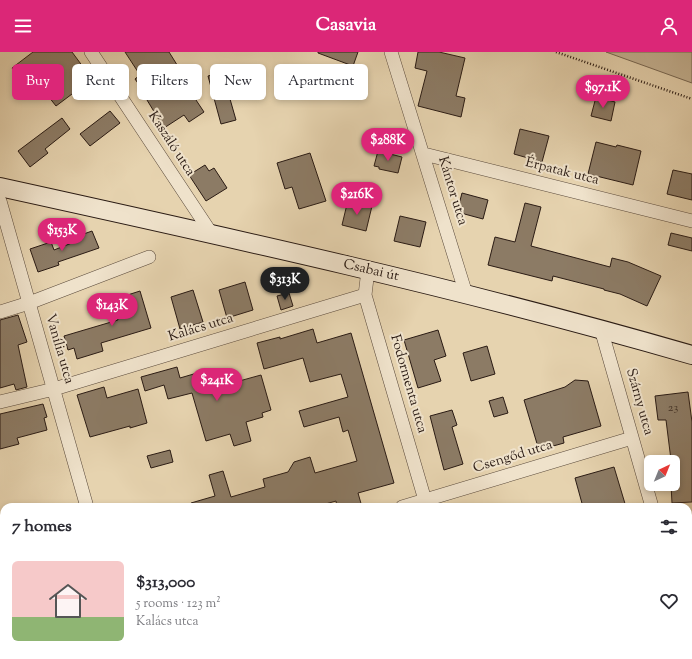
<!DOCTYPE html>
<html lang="en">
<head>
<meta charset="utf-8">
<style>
  body { margin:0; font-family:"Sorts Mill Goudy",serif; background:#f7f7f7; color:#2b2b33; height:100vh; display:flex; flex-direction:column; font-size:15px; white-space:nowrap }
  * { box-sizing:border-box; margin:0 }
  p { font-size:13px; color:#7c7c81 }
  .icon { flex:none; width:22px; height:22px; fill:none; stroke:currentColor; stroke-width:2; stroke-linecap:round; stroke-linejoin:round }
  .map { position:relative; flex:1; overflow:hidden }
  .details { position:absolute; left:0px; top:451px; width:692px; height:156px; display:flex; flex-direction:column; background:#fff; border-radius:12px 12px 0 0; box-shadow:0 2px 6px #0003 }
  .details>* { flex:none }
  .banner { position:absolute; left:12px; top:12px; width:400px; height:36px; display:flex; gap:8px }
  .needle { width:26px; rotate:43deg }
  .controls { position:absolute; left:644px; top:403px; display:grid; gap:8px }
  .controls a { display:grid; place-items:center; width:36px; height:36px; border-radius:6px; background:#fff; box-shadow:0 2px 6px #0003; font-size:20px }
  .price { position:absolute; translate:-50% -34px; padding:0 9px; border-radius:14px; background:#db2777; color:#fff; font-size:13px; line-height:26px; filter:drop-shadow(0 1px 2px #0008) }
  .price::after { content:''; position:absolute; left:50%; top:24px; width:12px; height:9px; margin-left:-6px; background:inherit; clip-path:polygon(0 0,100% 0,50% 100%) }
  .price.selected { background:#222; color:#fff }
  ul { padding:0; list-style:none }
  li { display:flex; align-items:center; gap:12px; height:100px; padding:0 12px }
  li span { display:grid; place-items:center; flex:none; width:112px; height:80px; border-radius:6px; color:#555 }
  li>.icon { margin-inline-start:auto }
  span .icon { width:48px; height:48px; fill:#fffc; stroke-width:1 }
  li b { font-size:17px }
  h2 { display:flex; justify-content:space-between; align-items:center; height:48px; padding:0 12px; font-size:17px }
  .pill { padding:0 14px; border-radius:6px; background:#fff; box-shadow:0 2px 6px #0003; font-size:14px; line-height:36px }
  .pill.selected { background:#db2777; color:#fff }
  header { display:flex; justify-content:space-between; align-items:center; height:52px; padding:0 12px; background:#db2777; color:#fff; font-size:18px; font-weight:700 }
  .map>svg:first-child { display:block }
  .green { fill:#c6b495; stroke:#786854 }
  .building { fill:#8c7b65; stroke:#2a1b14 }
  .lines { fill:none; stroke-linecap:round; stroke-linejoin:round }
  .street-casing { stroke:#59493b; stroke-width:14 }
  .secondary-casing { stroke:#2a1b14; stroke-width:20 }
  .path { stroke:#2a1b14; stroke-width:2.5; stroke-dasharray:1 2; stroke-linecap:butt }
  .street { stroke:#efe2cb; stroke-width:13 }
  .secondary { stroke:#efe2cb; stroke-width:18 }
  .labels { text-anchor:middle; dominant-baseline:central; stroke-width:4; stroke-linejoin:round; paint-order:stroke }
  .number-label { font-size:12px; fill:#423328 }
  .street-label { font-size:14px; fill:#2a1b14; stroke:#efe2cb }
</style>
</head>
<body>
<header><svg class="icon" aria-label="menu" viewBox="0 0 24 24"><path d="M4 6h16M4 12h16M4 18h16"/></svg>Casavia<svg class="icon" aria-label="person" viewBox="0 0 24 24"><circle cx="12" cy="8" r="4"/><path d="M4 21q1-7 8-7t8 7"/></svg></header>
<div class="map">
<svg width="692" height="607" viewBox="0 0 692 607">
  <rect width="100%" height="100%" fill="#e6d3af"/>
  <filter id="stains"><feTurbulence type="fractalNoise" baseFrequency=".005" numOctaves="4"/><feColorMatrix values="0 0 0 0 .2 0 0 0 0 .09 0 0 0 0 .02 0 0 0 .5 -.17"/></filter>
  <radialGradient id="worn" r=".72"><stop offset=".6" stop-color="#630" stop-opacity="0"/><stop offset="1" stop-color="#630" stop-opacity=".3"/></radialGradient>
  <path class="green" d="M 606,0 L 692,0 L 692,31 Z"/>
  <path class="building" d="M 33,0 L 72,0 L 89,23 L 81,29 L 84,33 L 56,54 L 33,25 L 24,32 L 12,16 Z
    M 125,0 L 169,0 L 179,16 L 176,18 L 204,60 L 189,70 L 184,63 L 164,76 L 147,48 L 149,47 L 135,27 L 140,23 Z
    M 318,0 L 358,0 L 353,14 L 318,1 Z
    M 418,0 L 439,0 L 465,6 L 456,44 L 465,46 L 461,65 L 418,54 L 427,19 L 415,16 Z
    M 226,19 L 232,39 L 228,40 L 236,68 L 221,72 L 208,24 Z
    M 596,45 L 615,50 L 611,69 L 591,64 Z
    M 110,59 L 120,71 L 90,94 L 80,82 Z
    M 62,66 L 70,77 L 45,97 L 48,101 L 30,115 L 18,99 Z
    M 520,77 L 549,84 L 542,110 L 514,102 Z
    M 596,90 L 616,95 L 617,93 L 641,99 L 633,133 L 588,122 Z
    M 378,99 L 402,105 L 398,121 L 379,117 L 379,115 L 374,114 Z
    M 310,101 L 326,149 L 299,157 L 292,135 L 285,137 L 277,111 Z
    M 205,113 L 209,119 L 214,116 L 227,136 L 206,149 L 189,123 Z
    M 673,118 L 692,122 L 692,148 L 667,142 Z
    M 462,141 L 488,148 L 483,167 L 457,160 Z
    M 348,148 L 372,154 L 366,179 L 342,173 Z
    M 525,151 L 541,155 L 531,194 L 610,215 L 612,206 L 628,210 L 661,224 L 647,254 L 620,242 L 604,238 L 604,237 L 553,224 L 552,229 L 488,213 L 495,185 L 515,190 Z
    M 400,164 L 426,170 L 420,195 L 394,189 Z
    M 92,179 L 99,196 L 58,210 L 59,213 L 38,220 L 30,197 L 51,190 L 54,198 L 82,187 L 81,183 Z
    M 671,181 L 692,186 L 692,199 L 668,193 Z
    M 245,230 L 253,258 L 227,266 L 219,238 Z
    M 193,238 L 203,270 L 180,277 L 171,245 Z
    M 140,239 L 151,276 L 101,291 L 103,299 L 77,307 L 74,296 L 68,298 L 64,284 L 118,268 L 112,248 Z
    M 289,241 L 293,254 L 281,258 L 277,244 Z
    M 18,263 L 27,290 L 18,293 L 27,335 L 16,338 L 14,332 L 0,336 L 0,268 Z
    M 313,277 L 317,291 L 351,281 L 394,431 L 358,441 L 362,455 L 337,455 L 336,449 L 315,455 L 191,455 L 191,451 L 215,444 L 209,423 L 223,419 L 231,445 L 265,435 L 263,427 L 288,420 L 294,410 L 310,405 L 315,421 L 357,409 L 348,378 L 343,380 L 339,365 L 304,375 L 299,359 L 348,345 L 341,322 L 310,330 L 303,306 L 264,317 L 257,291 L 280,285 L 280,287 Z
    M 438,278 L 446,304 L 434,308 L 441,329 L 418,336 L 404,288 Z
    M 487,294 L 495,322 L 471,329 L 463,301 Z
    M 177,315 L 180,326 L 204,319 L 206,326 L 211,324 L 214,336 L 261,323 L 271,358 L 262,361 L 263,365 L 246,370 L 251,389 L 234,394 L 230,382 L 206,389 L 192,341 L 168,347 L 164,333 L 145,339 L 141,325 Z
    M 575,328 L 588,329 L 601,374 L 563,385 L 564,391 L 546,396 L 545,392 L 538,395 L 524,348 L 565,335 Z
    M 104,335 L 107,346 L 138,337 L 147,371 L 130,376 L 130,374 L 90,385 L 77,343 Z
    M 688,340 L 692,370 L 692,450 L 672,451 L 671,433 L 660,436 L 659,432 L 673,432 L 673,410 L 662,410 L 671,408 L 666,368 L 658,368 L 655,344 Z
    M 503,345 L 508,361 L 494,365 L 489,349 Z
    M 43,352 L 47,365 L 44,366 L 47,378 L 17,386 L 19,392 L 0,397 L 0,362 Z
    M 452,358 L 457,373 L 452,375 L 463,412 L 444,418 L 430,364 Z
    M 170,398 L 173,410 L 151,416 L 147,404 Z
    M 614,415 L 626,455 L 583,455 L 575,426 Z"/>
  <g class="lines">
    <g class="street-casing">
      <path id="street" d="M 91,0 L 211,181
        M 391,0 L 466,242
        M 424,102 L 692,169
        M 0,149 L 87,455
        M 368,218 L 365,243 L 427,455
        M 0,260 L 29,251 L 149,205
        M 601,277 L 652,455
        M 0,350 L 54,337 L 365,243
        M 402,455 L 632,386
        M 0,564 L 4,563
        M 688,580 L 692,594
        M 128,603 L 129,607
        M 468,603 L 469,607
        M 636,607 L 651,603"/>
    </g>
    <g class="secondary-casing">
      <path id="secondary" d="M 0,135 C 232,186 464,237 692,303"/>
    </g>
    <path class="path" d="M 556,0 L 692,47"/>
    <use href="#street" class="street"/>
    <use href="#secondary" class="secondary"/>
  </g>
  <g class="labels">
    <g class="number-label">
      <text x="673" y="356">23</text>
    </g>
    <g class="street-label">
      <text transform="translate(171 92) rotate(57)">Kaszáló utca</text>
      <text transform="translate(562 120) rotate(14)">Érpatak utca</text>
      <text transform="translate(452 139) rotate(73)">Kántor utca</text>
      <text transform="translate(371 219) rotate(13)">Csabai út</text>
      <text transform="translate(201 276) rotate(-17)">Kalács utca</text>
      <text transform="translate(59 297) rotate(74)">Vanília utca</text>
      <text transform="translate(408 332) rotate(74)">Fodormenta utca</text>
      <text transform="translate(639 350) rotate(74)">Szárny utca</text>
      <text transform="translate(513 405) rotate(-17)">Csengőd utca</text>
    </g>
  </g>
  <rect width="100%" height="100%" filter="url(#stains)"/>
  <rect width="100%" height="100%" fill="url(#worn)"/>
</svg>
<div class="controls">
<a><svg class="needle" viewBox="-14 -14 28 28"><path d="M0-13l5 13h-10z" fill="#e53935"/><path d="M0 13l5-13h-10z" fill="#7c7c81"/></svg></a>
</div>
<b class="price" style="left:603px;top:57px">$97.1K</b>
<b class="price" style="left:388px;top:110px">$288K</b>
<b class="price" style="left:357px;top:164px">$216K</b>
<b class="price" style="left:62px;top:200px">$153K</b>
<b class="price selected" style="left:285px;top:249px">$313K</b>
<b class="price" style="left:112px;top:275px">$143K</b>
<b class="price" style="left:217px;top:350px">$241K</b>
<div class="banner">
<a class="pill selected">Buy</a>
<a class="pill">Rent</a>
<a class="pill">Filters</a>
<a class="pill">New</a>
<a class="pill">Apartment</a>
</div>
<section class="details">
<h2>7 homes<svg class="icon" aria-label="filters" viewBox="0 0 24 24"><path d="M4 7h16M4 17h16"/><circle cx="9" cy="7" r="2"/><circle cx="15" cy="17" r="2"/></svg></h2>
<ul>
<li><span style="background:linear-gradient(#f6c9c9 70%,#8fb573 0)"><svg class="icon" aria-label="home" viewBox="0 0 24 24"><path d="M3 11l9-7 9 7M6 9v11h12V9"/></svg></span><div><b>$313,000</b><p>5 rooms · 123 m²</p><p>Kalács utca</p></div><svg class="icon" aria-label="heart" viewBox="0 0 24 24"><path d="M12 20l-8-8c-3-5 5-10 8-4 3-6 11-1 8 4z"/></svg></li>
</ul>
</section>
</div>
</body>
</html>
